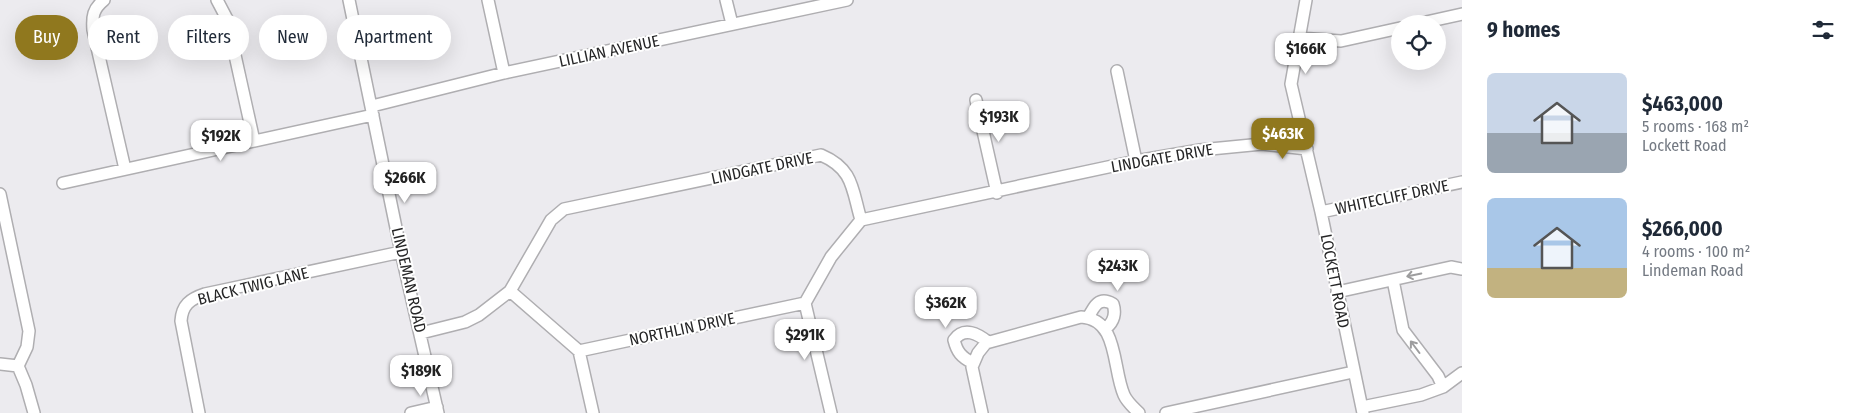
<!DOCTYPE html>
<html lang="en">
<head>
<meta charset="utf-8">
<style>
  body { margin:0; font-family:"Fira Sans Condensed",sans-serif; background:#f2f2f3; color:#1f2937; height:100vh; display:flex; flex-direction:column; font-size:19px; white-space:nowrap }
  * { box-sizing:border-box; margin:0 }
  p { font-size:16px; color:#747a83 }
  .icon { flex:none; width:28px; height:28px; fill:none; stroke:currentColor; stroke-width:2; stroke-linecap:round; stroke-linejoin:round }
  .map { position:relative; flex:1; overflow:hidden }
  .details { display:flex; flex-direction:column; background:#fff; width:400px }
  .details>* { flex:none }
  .guide { position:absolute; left:15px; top:15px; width:475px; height:45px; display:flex; gap:10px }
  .fabs { position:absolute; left:1391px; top:15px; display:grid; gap:10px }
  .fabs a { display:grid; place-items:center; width:55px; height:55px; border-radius:50%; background:#fff; box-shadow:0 5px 20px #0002; font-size:25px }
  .price { position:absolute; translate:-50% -42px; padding:0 11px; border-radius:10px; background:#fff; color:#222; font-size:16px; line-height:32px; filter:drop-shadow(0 1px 2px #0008) }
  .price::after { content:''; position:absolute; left:50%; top:30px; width:15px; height:11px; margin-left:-8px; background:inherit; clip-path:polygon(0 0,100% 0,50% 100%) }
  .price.active { background:#90781e; color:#fff }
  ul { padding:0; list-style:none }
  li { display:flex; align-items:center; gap:15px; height:125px; padding:0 25px }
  li span { display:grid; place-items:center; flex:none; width:140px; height:100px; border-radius:8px; color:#555 }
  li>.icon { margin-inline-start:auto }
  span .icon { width:60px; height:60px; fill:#fffc; stroke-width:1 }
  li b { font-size:21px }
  h2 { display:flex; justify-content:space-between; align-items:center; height:60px; padding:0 25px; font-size:21px }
  .tag { padding:0 18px; border-radius:22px; background:#fff; box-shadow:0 5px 20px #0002; font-size:18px; line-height:45px }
  .tag.active { background:#90781e; color:#fff }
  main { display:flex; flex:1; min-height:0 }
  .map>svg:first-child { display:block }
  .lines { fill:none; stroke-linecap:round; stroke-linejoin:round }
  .minor-casing { stroke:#afaeb1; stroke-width:14 }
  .minor { stroke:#fff; stroke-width:11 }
  .oneway { stroke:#9d9d9e }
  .labels { text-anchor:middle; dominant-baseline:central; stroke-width:4; stroke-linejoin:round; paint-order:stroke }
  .street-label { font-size:16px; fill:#262627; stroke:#fff }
</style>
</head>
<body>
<main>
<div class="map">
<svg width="1462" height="413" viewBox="0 0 1462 413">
  <rect width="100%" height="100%" fill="#ecebef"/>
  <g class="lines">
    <g class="minor-casing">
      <path id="minor" d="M 104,0 C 93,9 92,16 93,30 L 125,169
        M 217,0 L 227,19 L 254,141
        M 349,0 L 401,252 L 438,413
        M 488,0 L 504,73
        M 726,0 L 732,24
        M 1306,0 L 1291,84 L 1321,212 L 1363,413
        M 1417,24 L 1462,14
        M 1299,38 L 1341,41 L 1400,28
        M 1117,71 L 1136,161
        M 976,100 L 997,193
        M 372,106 L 504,73 L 847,0
        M 63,183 L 373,115
        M 0,194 L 29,331 L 27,347 L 18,366 L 26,385 L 34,413
        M 1321,212 L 1462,182
        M 1393,280 L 1403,330 L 1438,376 L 1443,387
        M 510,291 L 579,351 L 805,303 L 831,257 L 861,220
        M 1337,292 L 1451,267 L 1462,269
        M 805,303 L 831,413
        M 1088,318 C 1094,306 1099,296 1113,304 C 1116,313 1114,322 1106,328
        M 421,333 L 465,322 L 479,315 L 510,291 L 551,220 L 564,209 L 821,155 C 854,169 852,190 861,220 L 1136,161 L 1200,150 L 1262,144 L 1307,149
        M 579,351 L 593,413
        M 973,363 C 961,357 957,352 954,340 C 964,326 978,334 988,342
        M 0,364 L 18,366
        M 1362,407 L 1421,395 L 1443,387 L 1462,373
        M 199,413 L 181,321 C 182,305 190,299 205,294 L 401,252
        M 411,413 L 437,407
        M 982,413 L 972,367 L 978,353 L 986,343 L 1081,317 C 1119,319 1112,368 1124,395 C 1127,402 1134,408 1139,413
        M 1166,413 L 1353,372"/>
    </g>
    <use href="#minor" class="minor"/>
  </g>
  <defs><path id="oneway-shaft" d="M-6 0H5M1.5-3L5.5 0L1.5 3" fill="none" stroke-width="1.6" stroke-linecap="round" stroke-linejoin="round" transform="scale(1.25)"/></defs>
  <g class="oneway">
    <use href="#oneway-shaft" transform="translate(1414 275) rotate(168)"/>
    <use href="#oneway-shaft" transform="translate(1415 347) rotate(-127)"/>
  </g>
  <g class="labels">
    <g class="street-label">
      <text transform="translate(609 51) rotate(-12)">LILLIAN AVENUE</text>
      <text transform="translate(1162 158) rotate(-10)">LINDGATE DRIVE</text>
      <text transform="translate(762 168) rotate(-12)">LINDGATE DRIVE</text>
      <text transform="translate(1392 197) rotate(-12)">WHITECLIFF DRIVE</text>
      <text transform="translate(409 280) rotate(77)">LINDEMAN ROAD</text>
      <text transform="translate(1335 281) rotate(79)">LOCKETT ROAD</text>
      <text transform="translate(253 286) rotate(-14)">BLACK TWIG LANE</text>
      <text transform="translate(682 329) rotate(-12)">NORTHLIN DRIVE</text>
    </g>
  </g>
</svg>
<div class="fabs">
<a><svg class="icon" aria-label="locate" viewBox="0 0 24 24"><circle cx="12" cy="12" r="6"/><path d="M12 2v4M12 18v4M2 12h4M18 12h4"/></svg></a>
</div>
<b class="price" style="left:1306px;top:75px">$166K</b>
<b class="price" style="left:999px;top:143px">$193K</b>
<b class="price active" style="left:1283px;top:160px">$463K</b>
<b class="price" style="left:221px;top:162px">$192K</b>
<b class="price" style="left:405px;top:204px">$266K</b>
<b class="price" style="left:1118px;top:292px">$243K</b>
<b class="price" style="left:946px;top:329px">$362K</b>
<b class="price" style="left:805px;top:361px">$291K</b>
<b class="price" style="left:421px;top:397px">$189K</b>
<div class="guide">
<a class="tag active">Buy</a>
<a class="tag">Rent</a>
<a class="tag">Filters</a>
<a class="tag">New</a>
<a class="tag">Apartment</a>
</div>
</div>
<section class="details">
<h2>9 homes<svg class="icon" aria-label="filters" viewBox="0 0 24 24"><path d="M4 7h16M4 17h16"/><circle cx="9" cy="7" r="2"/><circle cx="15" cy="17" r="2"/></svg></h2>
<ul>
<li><span style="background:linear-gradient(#c9d6e8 60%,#9aa5b1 0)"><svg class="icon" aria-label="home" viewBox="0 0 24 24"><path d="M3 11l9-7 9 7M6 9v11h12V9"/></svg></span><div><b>$463,000</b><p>5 rooms · 168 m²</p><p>Lockett Road</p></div></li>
<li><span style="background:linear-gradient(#a9c7e8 70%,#c2b280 0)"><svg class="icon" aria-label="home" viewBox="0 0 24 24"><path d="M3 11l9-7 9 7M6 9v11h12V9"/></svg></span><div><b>$266,000</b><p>4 rooms · 100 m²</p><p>Lindeman Road</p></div></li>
</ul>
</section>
</main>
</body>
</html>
